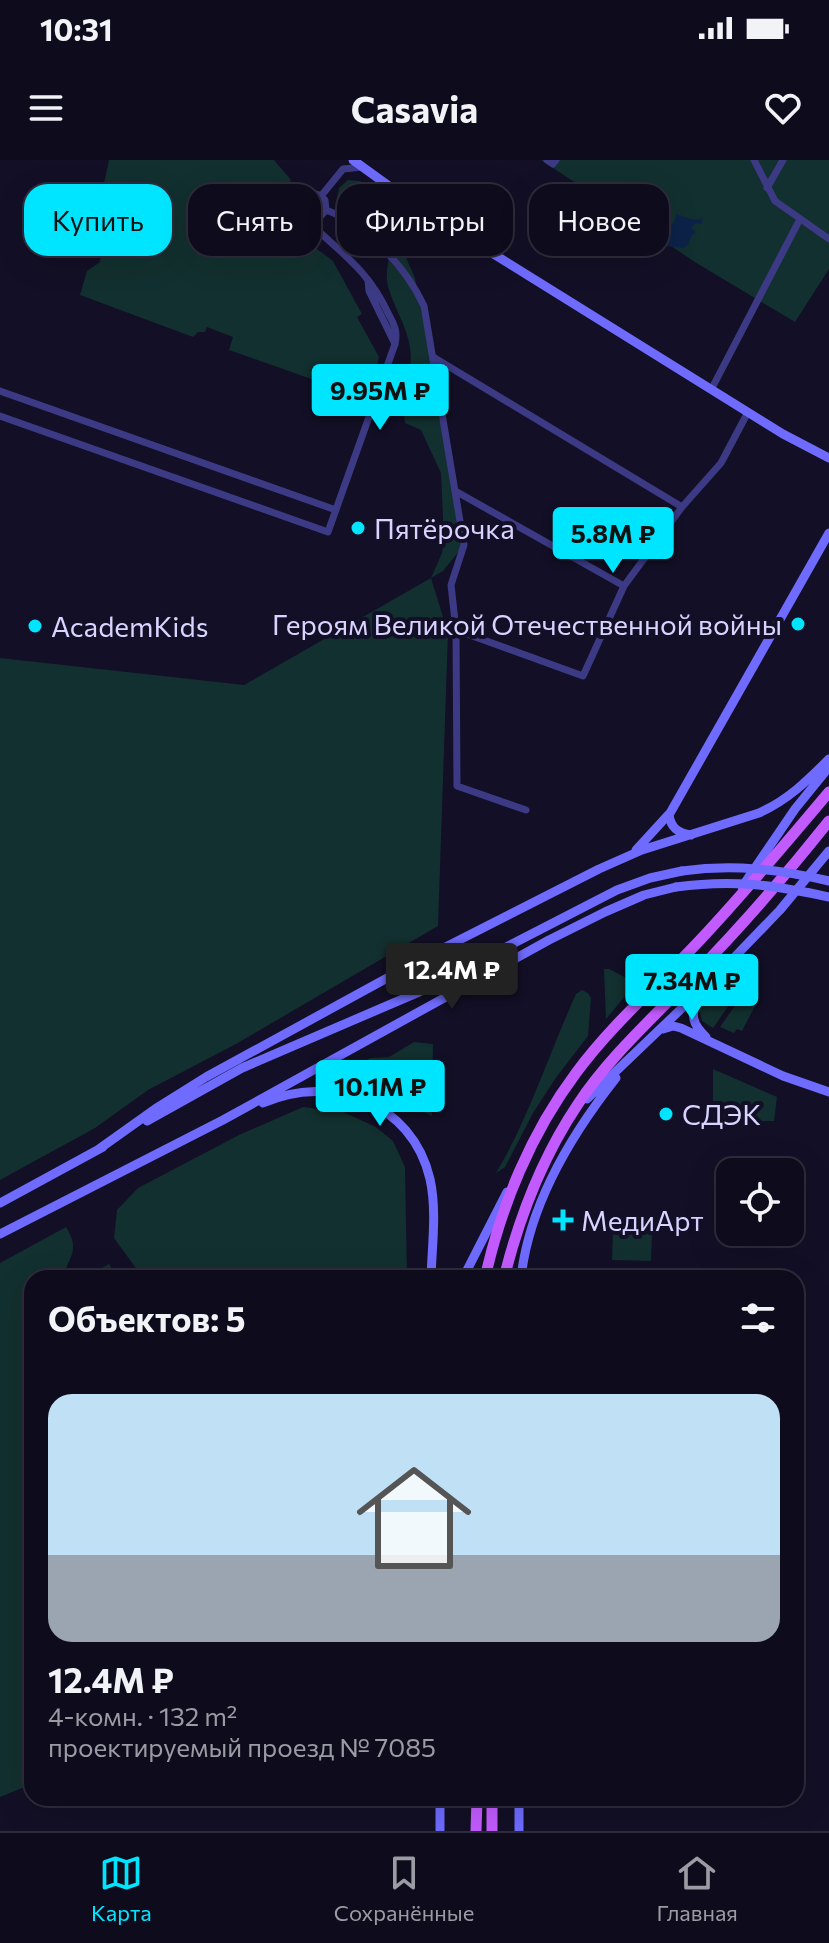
<!DOCTYPE html>
<html lang="ru">
<head>
<meta charset="utf-8">
<style>
  body { margin:0; font-family:Commissioner,sans-serif; background:#171425; color:#f1f3f6; height:100vh; display:flex; flex-direction:column; font-size:30px; white-space:nowrap }
  * { box-sizing:border-box; margin:0 }
  p { font-size:26px; color:#9b9ba3 }
  .icon { flex:none; width:44px; height:44px; fill:none; stroke:currentColor; stroke-width:2; stroke-linecap:round; stroke-linejoin:round }
  .map { position:relative; flex:1; overflow:hidden }
  .details { position:absolute; left:24px; top:1110px; width:780px; height:536px; display:flex; flex-direction:column; background:#0e0b1c; border-radius:24px; box-shadow:0 8px 32px #0002,0 0 0 2px #2e2b3b }
  .details>* { flex:none }
  .guide { position:absolute; left:24px; top:24px; width:782px; height:72px; display:flex; gap:16px }
  .buttons { position:absolute; left:716px; top:998px; display:grid; gap:16px }
  .buttons a { display:grid; place-items:center; width:88px; height:88px; border-radius:16px; background:#0e0b1c; box-shadow:0 8px 32px #0002,0 0 0 2px #2e2b3b; font-size:40px }
  .price { position:absolute; translate:-50% -68px; padding:0 18px; border-radius:8px; background:#00e5ff; color:#111; font-size:26px; line-height:52px; filter:drop-shadow(0 2px 4px #0008) }
  .price::after { content:''; position:absolute; left:50%; top:48px; width:24px; height:18px; margin-left:-12px; background:inherit; clip-path:polygon(0 0,100% 0,50% 100%) }
  .price.selected { background:#222; color:#fff }
  ul { padding:0; list-style:none }
  li { display:grid; align-content:center; gap:16px; height:424px; padding:0 24px }
  li+li { border-top:2px solid #2e2b3b }
  li span { display:grid; place-items:center; height:248px; border-radius:24px; color:#555 }
  li>.icon { margin-inline-start:auto }
  span .icon { width:144px; height:144px; fill:#fffc; stroke-width:1 }
  li b { font-size:34px }
  h2 { display:flex; justify-content:space-between; align-items:center; height:96px; padding:0 24px; font-size:34px }
  .chip { padding:0 28px; border-radius:24px; background:#0e0b1c; box-shadow:0 8px 32px #0002,0 0 0 2px #2e2b3b; font-size:28px; line-height:72px }
  .chip.selected { background:#00e5ff; color:#111 }
  .status { display:flex; justify-content:space-between; align-items:center; height:56px; padding:0 40px; background:#0e0b1c; direction:ltr }
  .status svg { height:22px; fill:currentColor }
  header { display:flex; justify-content:space-between; align-items:center; height:104px; padding:0 24px; background:#0e0b1c; font-size:36px; font-weight:700 }
  .menu { display:flex; justify-content:space-around; align-items:center; height:112px; border-top:2px solid #2e2b3b; background:#0e0b1c; font-size:22px; color:#9b9ba3 }
  .menu a { display:grid; justify-items:center; gap:4px }
  .menu .selected { color:#00e5ff }
  .map>svg:first-child { display:block }
  .green { fill:#12302f }
  .water { fill:#0c2248 }
  .lines { fill:none; stroke-linecap:round; stroke-linejoin:round }
  .street { stroke:#3d3a85; stroke-width:7 }
  .secondary { stroke:#6f6bff; stroke-width:9 }
  .primary { stroke:#c25bff; stroke-width:11 }
  .secondary-bridge { stroke:#6f6bff; stroke-width:9 }
  .poi-dot { fill:#00e5ff; stroke:#130f26; stroke-width:3 }
  .labels { text-anchor:middle; dominant-baseline:central; stroke-width:8; stroke-linejoin:round; paint-order:stroke }
  .poi-label { font-size:28px; fill:#d9d4ff; stroke:#130f26; text-anchor:start }
</style>
</head>
<body>
<div class="status"><b>10:31</b><svg viewBox="0 0 49 12"><path d="M0 12V9h3v3zM5 12V6h3v6zM10 12V3h3v9zM15 12V0h3v12zM26 1h20v11H26zM47 4h2v5h-2z"/></svg></div>
<header><svg class="icon" aria-label="menu" viewBox="0 0 24 24"><path d="M4 6h16M4 12h16M4 18h16"/></svg>Casavia<svg class="icon" aria-label="heart" viewBox="0 0 24 24"><path d="M12 20l-8-8c-3-5 5-10 8-4 3-6 11-1 8 4z"/></svg></header>
<div class="map">
<svg width="829" height="1671" viewBox="0 0 829 1671">
  <rect width="100%" height="100%" fill="#130f26"/>
  <path class="green" d="M 109,0 L 274,0 L 291,20 L 287,29 L 288,67 L 333,101 L 362,154 L 357,157 L 379,197 L 370,233 L 365,238 L 229,190 L 233,177 L 207,167 L 205,172 L 198,172 L 193,177 L 80,135 L 87,111 L 100,102 L 102,83 L 99,47 Z
    M 541,0 L 829,0 L 829,109 L 795,162 L 698,104 Z
    M 348,20 L 360,21 L 378,35 L 415,118 L 455,322 L 464,385 L 443,411 L 431,418 L 448,473 L 438,766 L 236,884 L 148,930 L 95,968 L 0,1020 L 0,498 L 244,525 L 431,418 L 442,393 L 444,380 L 441,313 L 421,270 L 405,263 C 401,238 414,213 410,188 C 407,164 391,144 387,121 C 386,114 388,104 389,96 L 336,43 L 339,28 Z
    M 604,809 L 609,809 L 636,823 L 606,859 Z
    M 744,824 L 713,868 L 702,861 L 699,849 L 715,828 L 728,839 Z
    M 750,824 L 755,846 L 742,871 L 737,869 L 734,873 L 720,867 Z
    M 582,830 L 588,833 L 591,838 L 588,876 L 555,919 L 533,953 L 505,1007 L 496,1013 C 529,958 549,893 576,834 Z
    M 414,882 L 433,884 L 432,956 L 342,915 L 370,898 L 389,897 Z
    M 713,909 L 777,937 L 774,961 L 713,961 Z
    M 303,947 L 343,952 L 376,967 L 393,981 L 405,1007 L 407,1118 L 143,1118 L 114,1078 L 117,1050 L 138,1028 L 239,975 Z
    M 66,1067 C 77,1085 74,1092 65,1110 L 102,1108 L 109,1104 L 118,1118 L 32,1118 L 32,1624 L 0,1637 L 0,1103 Z
    M 613,1069 L 652,1070 L 651,1101 L 612,1100 Z"/>
  <path class="water" d="M 676,54 L 694,60 L 703,58 L 701,64 L 696,63 L 691,68 L 696,72 L 691,76 L 689,84 L 683,88 L 650,84 L 658,69 C 670,67 675,66 676,54 Z"/>
  <g class="lines">
    <path class="street" d="M 547,0 L 553,4 L 556,0
      M 754,0 L 775,41 L 829,79
      M 767,28 L 783,0
      M 321,36 L 343,9 L 363,7
      M 326,50 C 367,65 406,107 424,146 L 464,385 L 451,425 L 456,470 L 457,626 L 526,650
      M 368,120 L 369,131 L 395,184
      M 433,197 L 682,347
      M 711,230 L 800,59
      M 0,231 L 336,350
      M 0,256 L 328,372 L 395,184 C 398,171 394,164 388,153 C 366,105 334,89 300,53 C 296,35 313,27 325,40 L 326,50 L 319,58 L 308,59
      M 457,332 L 624,426
      M 456,470 L 583,516 L 624,426 L 682,347 L 721,303 L 748,252"/>
    <path class="secondary" d="M 353,0 L 418,47 L 783,274 L 829,298
      M 691,675 C 678,673 671,668 669,655 L 829,373
      M 636,690 L 669,654
      M 742,727 L 795,649 L 829,607
      M 699,838 C 689,854 693,865 706,877
      M 663,869 L 673,866 L 681,868 L 783,916 L 829,932
      M 587,939 L 726,806 L 780,750 L 829,691
      M 263,943 C 331,913 412,942 430,1019 C 437,1051 432,1085 431,1118
      M 147,961 L 242,908 L 419,832 L 617,730 L 650,718 L 682,711
      M 99,989 L 158,947 L 206,917 L 422,799 L 599,709 L 642,690 L 759,653 C 788,640 807,621 829,599
      M 0,1043 L 103,987
      M 0,1074 L 223,960 L 549,780 L 605,752 L 644,735 L 676,727
      M 463,1118 L 507,1032
      M 521,1118 C 529,1045 571,975 616,918
      M 440,1638 L 440,1671
      M 519,1638 L 519,1671"/>
    <path class="primary" d="M 485,1118 C 501,1046 531,973 576,913 C 612,864 659,824 701,779 C 745,732 787,682 829,632
      M 504,1118 C 519,1058 543,996 578,944 C 610,896 653,858 692,817 C 741,767 786,715 829,661
      M 476,1671 L 477,1638
      M 492,1671 L 492,1638"/>
    <path class="secondary-bridge" d="M 682,711 C 733,704 779,709 829,721
      M 676,727 C 733,719 773,725 829,737"/>
  </g>
  <g class="poi-dot">
    <circle cx="358" cy="368" r="8"/>
    <circle cx="798" cy="464" r="8"/>
    <circle cx="35" cy="466" r="8"/>
    <circle cx="666" cy="954" r="8"/>
    <path d="M559 1048h8v8h8v8h-8v8h-8v-8h-8v-8h8z"/>
  </g>
  <g class="labels">
    <g class="poi-label">
      <text x="374" y="368">Пятёрочка</text>
      <text x="782" y="464" text-anchor="end">Героям Великой Отечественной войны</text>
      <text x="51" y="466">AcademKids</text>
      <text x="682" y="954">СДЭК</text>
      <text x="581" y="1060">МедиАрт</text>
    </g>
  </g>
</svg>
<div class="buttons">
<a><svg class="icon" aria-label="locate" viewBox="0 0 24 24"><circle cx="12" cy="12" r="6"/><path d="M12 2v4M12 18v4M2 12h4M18 12h4"/></svg></a>
</div>
<b class="price" style="left:380px;top:272px">9.95M ₽</b>
<b class="price" style="left:613px;top:415px">5.8M ₽</b>
<b class="price selected" style="left:452px;top:851px">12.4M ₽</b>
<b class="price" style="left:692px;top:862px">7.34M ₽</b>
<b class="price" style="left:380px;top:968px">10.1M ₽</b>
<div class="guide">
<a class="chip selected">Купить</a>
<a class="chip">Снять</a>
<a class="chip">Фильтры</a>
<a class="chip">Новое</a>
</div>
<section class="details">
<h2>Объектов: 5<svg class="icon" aria-label="filters" viewBox="0 0 24 24"><path d="M4 7h16M4 17h16"/><circle cx="9" cy="7" r="2"/><circle cx="15" cy="17" r="2"/></svg></h2>
<ul>
<li><span style="background:linear-gradient(#bfe0f5 65%,#9aa5b1 0)"><svg class="icon" aria-label="home" viewBox="0 0 24 24"><path d="M3 11l9-7 9 7M6 9v11h12V9"/></svg></span><div><b>12.4M ₽</b><p>4-комн. · 132 m²</p><p>проектируемый проезд № 7085</p></div></li>
</ul>
</section>
</div>
<nav class="menu">
<a class="selected"><svg class="icon" aria-label="map" viewBox="0 0 24 24"><path d="M3 6l6-2 6 2 6-2v14l-6 2-6-2-6 2zM9 4v14M15 6v14"/></svg>Карта</a>
<a><svg class="icon" aria-label="saved" viewBox="0 0 24 24"><path d="M7 4h10v16l-5-4-5 4z"/></svg>Сохранённые</a>
<a><svg class="icon" aria-label="home" viewBox="0 0 24 24"><path d="M3 11l9-7 9 7M6 9v11h12V9"/></svg>Главная</a>
</nav>
</body>
</html>
